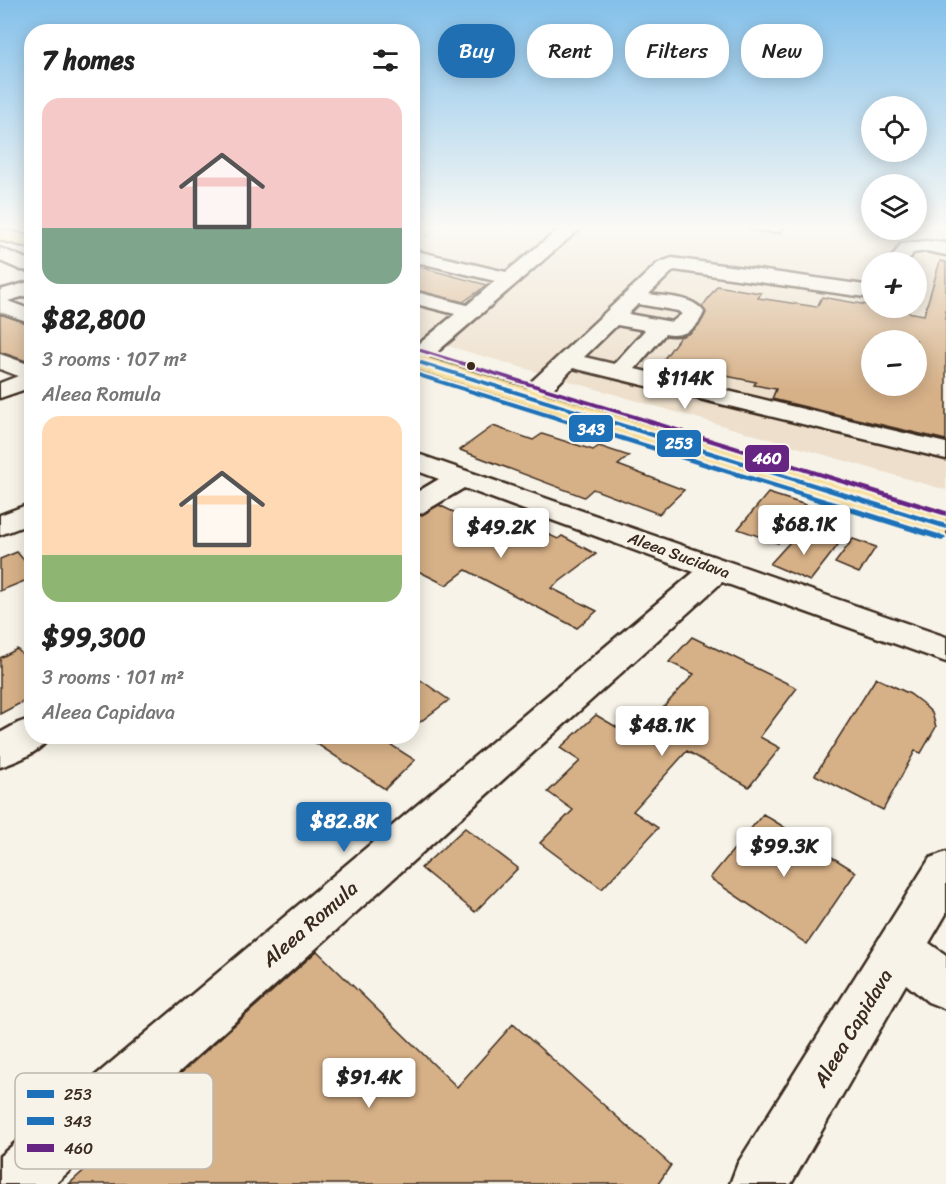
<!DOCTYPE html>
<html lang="en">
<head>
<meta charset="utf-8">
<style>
  body { margin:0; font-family:Sriracha,sans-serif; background:#f2f2f2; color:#222; height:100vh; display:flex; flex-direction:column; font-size:22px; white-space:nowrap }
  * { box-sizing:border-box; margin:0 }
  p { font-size:20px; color:#767676 }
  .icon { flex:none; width:33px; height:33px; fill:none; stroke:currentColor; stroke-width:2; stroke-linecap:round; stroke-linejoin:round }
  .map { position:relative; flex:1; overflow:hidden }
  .sheet { position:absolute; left:24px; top:24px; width:396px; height:720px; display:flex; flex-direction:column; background:#fff; border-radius:24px; box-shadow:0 3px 15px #0003 }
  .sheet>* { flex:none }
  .guide { position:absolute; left:438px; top:24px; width:417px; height:54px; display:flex; gap:12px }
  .tools { position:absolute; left:861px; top:96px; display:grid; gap:12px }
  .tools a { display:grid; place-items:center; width:66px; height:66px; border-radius:50%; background:#fff; box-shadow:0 3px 15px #0003; font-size:30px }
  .price { position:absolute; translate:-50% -51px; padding:0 14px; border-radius:6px; background:#fff; color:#222; font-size:20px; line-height:39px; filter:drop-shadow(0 2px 3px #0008) }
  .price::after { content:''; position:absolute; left:50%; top:36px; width:18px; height:14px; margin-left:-9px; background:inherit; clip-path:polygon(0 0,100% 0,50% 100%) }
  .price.active { background:#1f6fb2; color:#fff }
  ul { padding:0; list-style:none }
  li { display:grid; align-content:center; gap:12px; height:318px; padding:0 18px }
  li span { display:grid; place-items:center; height:186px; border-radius:18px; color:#555 }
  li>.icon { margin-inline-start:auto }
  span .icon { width:108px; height:108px; fill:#fffc; stroke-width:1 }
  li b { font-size:26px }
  h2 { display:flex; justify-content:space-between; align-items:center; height:72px; padding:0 18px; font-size:26px }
  .chip { padding:0 21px; border-radius:24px; background:#fff; box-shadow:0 3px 15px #0003; font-size:21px; line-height:54px }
  .chip.active { background:#1f6fb2; color:#fff }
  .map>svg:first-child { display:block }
  .built { fill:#eddfcb; fill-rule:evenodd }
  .building { fill:#d6b087; stroke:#3b2a1e; stroke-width:1.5; fill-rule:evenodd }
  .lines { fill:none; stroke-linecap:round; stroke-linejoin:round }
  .minor-casing { stroke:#3b2a1e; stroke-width:5 }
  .major-casing { stroke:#3b2a1e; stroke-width:5 }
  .path { stroke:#3b2a1e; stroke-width:2; stroke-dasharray:1 3; stroke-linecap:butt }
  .minor { fill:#f7f3e8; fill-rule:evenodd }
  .major { fill:#f9df96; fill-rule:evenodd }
  .bus-1-casing { stroke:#f7f3e8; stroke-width:5 }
  .bus-2-casing { stroke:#f7f3e8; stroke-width:5 }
  .bus-3-casing { stroke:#f7f3e8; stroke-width:5 }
  .bus-1 { fill:#1d71b8; fill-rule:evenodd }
  .bus-2 { fill:#1d71b8; fill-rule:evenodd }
  .bus-3 { fill:#662483; fill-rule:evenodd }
  .bus-dot { fill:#3b2a1e; stroke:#f7f3e8; stroke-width:2 }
  .labels { text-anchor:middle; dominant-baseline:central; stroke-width:5; stroke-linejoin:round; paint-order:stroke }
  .street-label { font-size:16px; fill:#3b2a1e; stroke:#f7f3e8 }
  .near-street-label { font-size:20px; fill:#3b2a1e; stroke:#f7f3e8 }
  .key { fill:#f7f3e8; stroke:#bfb7ab; stroke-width:1.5 }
  .key-label { font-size:16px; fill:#3b2a1e }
  .line-badge { stroke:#f7f3e8; stroke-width:2 }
  .badge-label { font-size:16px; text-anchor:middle; font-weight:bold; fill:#fff }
</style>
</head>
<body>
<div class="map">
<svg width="946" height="1184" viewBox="0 0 946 1184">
  <rect width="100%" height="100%" fill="#f7f3e8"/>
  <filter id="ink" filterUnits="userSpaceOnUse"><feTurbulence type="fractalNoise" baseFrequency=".0167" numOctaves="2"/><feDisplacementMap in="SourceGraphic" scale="12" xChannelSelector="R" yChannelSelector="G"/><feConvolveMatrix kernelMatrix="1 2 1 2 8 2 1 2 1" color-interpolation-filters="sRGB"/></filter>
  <g filter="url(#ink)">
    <path class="built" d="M 412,225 L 871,225 L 872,230 L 916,230 L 917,225 L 946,225 L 946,490 L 413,336 ZM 872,262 L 916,262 L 916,308 L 872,308 ZM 872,340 L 916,340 L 916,386 L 872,386 Z"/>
    <path class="building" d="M 940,261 L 946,262 L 946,440 L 772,399 L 776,389 L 754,385 L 756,382 L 661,363 L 680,337 L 690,333 L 700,324 L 706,313 L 702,307 L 717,286 L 761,293 L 758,298 L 817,307 L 822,297 L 924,315 ZM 872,340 L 916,340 L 916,386 L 872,386 Z
      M 412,265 L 487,285 L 463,302 L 412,289 Z
      M 0,314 L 32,325 L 32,363 L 0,352 Z
      M 493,426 L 533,440 L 542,434 L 593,450 L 599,446 L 629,456 L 618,465 L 684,490 L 659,514 L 593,489 L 584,497 L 460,450 Z
      M 768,493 L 806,505 L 778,543 L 738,529 Z
      M 439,505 L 489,529 L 508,516 L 558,539 L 562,536 L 596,554 L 551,588 L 597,611 L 577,628 L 466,570 L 446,585 L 412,568 L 412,518 Z
      M 800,531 L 838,545 L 810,581 L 770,564 Z
      M 853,539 L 876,547 L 859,573 L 835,563 Z
      M 17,552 L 32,570 L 32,578 L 0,591 L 0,559 Z
      M 692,637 L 797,688 L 760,737 L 780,748 L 749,787 L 687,751 L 633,811 L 658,828 L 602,889 L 540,843 L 573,810 L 548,792 L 580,761 L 560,748 L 596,715 L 635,738 L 694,674 L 669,662 Z
      M 17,649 L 32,664 L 32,697 L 0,714 L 0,658 Z
      M 412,674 L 449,700 L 412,728 Z
      M 876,678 L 910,694 L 922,703 L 932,713 L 936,727 L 921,753 L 915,751 L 883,810 L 815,775 Z
      M 305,736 L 377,736 L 415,760 L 385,789 Z
      M 763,814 L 856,872 L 807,944 L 710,878 Z
      M 465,828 L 518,868 L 475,912 L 421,868 Z
      M 317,951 L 457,1087 L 513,1024 L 671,1165 L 658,1184 L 69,1184 L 184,1080 L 179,1075 Z"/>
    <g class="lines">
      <g class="minor-casing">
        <path id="minor" d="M 564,225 L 584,225 L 430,358 L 422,360 L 414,358 L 414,348 L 455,314 L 412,303 L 412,291 L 467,305 L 495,281 L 412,261 L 412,250 L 506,272 Z
          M 749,225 L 784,225 L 780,231 L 774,232 L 752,229 Z
          M 926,241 L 946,243 L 946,255 L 926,251 L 913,253 L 907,262 L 889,262 L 901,244 Z
          M 0,248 L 32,261 L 32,271 L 21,270 L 0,261 Z
          M 672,258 L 872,286 L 872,298 L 674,270 L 649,294 C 666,297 693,296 704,312 C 698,329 683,338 665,334 L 635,369 L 946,443 L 946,459 L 573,368 C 560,381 550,398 530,393 L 527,388 L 530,383 L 658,263 ZM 638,304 L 678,311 L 682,314 L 672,322 L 628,314 ZM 617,325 L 645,330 L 614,364 L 584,357 Z
          M 32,281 L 32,294 L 8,301 L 32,310 L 32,323 L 0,312 L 0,290 Z
          M 0,354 L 31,365 L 32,387 L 0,398 L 0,383 L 18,376 L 0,369 Z
          M 412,452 L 946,637 L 946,662 L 722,582 L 55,1184 L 0,1184 L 0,1156 L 694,572 L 464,488 L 422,513 L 412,516 L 412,495 L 439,479 L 412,469 Z
          M 32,503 L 32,523 L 0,535 L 0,515 Z
          M 32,718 L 32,736 L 50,736 C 41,752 16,762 0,767 L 0,733 L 18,723 Z
          M 946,852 L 946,914 L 929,943 L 946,955 L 946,1009 L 928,1002 L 906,984 L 791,1184 L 730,1184 L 738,1163 L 930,858 Z"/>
      </g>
      <g class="major-casing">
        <path id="major" d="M 0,229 L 32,237 L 32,248 L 0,240 Z
          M 412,353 L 946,517 L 946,536 L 412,368 Z"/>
      </g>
      <path class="path" d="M 425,237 L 444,225"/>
      <use href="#minor" class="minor"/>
      <use href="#major" class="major"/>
      <g class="bus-1-casing">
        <path id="bus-1" d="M 412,358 L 946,524 L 946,529 L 412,362 Z"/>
      </g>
      <g class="bus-2-casing">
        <path id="bus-2" d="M 412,371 L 945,536 L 946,538 L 942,541 L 939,540 L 412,375 Z"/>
      </g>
      <g class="bus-3-casing">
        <path id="bus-3" d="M 414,348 L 418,348 L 946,511 L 946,516 L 414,350 Z"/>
      </g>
      <use href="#bus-1" class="bus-1"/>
      <use href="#bus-2" class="bus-2"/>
      <use href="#bus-3" class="bus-3"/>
    </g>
  </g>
  <linearGradient id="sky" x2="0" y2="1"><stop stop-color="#83c0ea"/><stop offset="0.58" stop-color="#fbfaf5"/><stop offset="1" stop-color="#fbfaf5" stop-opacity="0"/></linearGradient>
  <rect width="946" height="391" fill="url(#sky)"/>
  <circle class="bus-dot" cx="471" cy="366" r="5"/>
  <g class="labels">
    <g class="street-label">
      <text transform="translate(679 555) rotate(20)">Aleea Sucidava</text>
    </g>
    <g class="near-street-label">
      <text transform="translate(310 924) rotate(-41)">Aleea Romula</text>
      <text transform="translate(853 1028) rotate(-59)">Aleea Capidava</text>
    </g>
  </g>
  <rect x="15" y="1073" width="198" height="96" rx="9" class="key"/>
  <rect x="27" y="1090" width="27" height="8" fill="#1d71b8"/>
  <rect x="27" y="1117" width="27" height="8" fill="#1d71b8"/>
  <rect x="27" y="1144" width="27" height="8" fill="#662483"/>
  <g class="key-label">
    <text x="64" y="1100">253</text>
    <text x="64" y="1127">343</text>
    <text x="64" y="1154">460</text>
  </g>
  <g class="line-badge">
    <rect x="568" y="414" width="46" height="29" rx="6" fill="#1d71b8"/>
    <rect x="656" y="429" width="46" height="29" rx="6" fill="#1d71b8"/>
    <rect x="744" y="444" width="46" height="29" rx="6" fill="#662483"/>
  </g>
  <g class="badge-label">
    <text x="591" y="435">343</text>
    <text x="679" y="449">253</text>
    <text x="767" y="464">460</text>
  </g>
</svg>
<div class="tools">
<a><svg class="icon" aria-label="locate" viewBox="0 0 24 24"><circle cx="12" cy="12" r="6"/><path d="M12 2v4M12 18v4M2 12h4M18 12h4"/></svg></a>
<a><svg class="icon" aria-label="layers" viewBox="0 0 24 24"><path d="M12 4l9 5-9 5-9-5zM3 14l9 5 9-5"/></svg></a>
<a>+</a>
<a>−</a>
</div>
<b class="price" style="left:685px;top:410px">$114K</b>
<b class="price" style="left:804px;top:556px">$68.1K</b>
<b class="price" style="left:501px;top:559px">$49.2K</b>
<b class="price" style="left:662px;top:757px">$48.1K</b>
<b class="price active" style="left:344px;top:853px">$82.8K</b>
<b class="price" style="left:784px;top:878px">$99.3K</b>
<b class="price" style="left:369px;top:1109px">$91.4K</b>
<div class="guide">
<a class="chip active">Buy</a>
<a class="chip">Rent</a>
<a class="chip">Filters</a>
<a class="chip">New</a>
</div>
<section class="sheet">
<h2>7 homes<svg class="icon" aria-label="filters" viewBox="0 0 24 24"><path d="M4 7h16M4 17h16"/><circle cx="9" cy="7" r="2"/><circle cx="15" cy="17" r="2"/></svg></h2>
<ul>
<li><span style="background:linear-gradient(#f6c9c9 70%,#7fa58c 0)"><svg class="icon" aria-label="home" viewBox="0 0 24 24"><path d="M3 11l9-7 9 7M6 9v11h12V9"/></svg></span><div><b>$82,800</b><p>3 rooms · 107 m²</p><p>Aleea Romula</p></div></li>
<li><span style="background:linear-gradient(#ffd9b3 75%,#8fb573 0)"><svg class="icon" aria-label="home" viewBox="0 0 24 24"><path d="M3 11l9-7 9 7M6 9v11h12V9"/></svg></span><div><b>$99,300</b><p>3 rooms · 101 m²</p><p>Aleea Capidava</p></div></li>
</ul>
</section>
</div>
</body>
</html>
